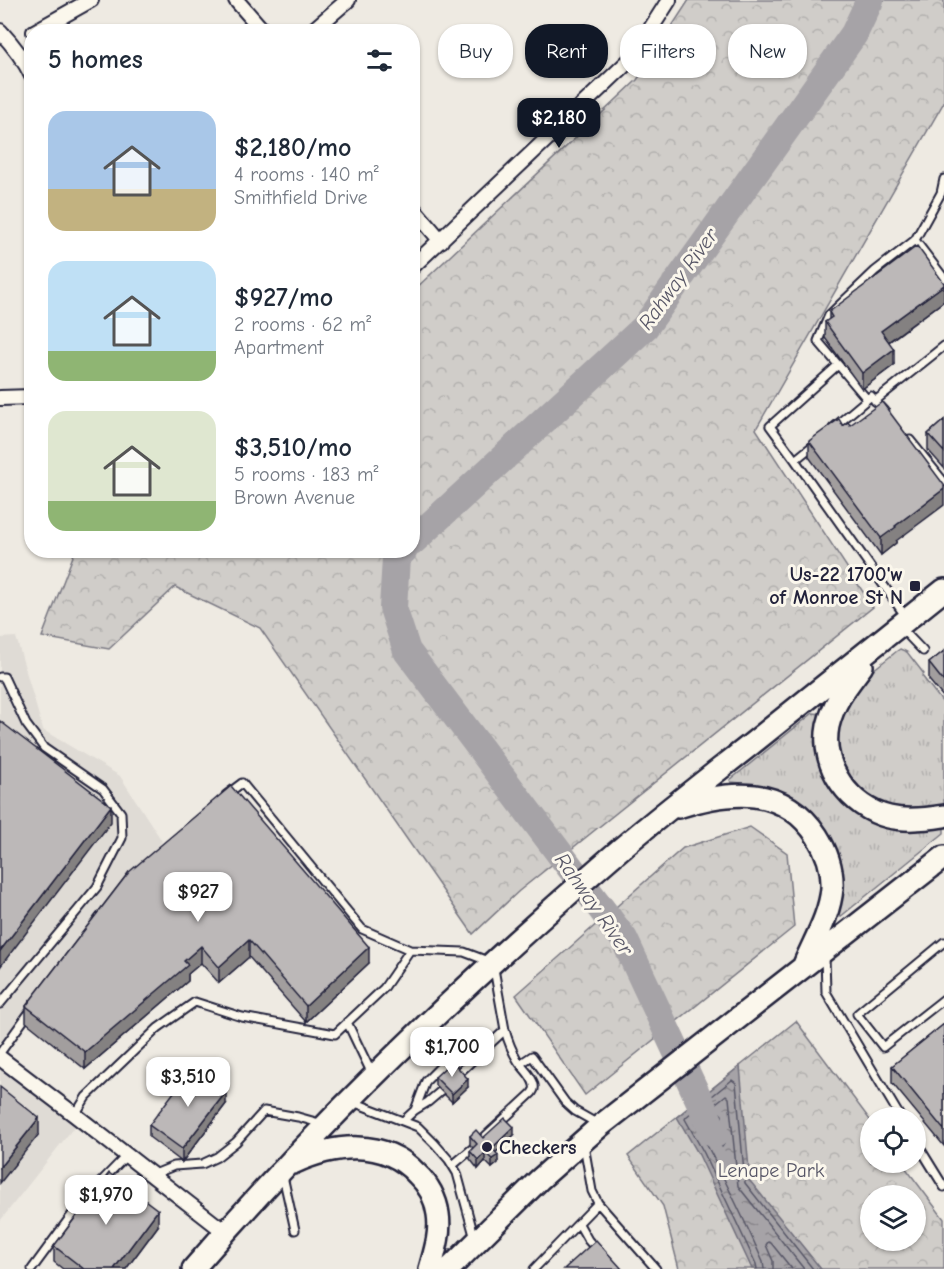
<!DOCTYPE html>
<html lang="en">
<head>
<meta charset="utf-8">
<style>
  body { margin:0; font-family:"Comic Neue",sans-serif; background:#f2f2f3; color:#1f2937; height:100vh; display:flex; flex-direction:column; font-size:22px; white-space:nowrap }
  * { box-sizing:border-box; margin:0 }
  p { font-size:20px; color:#747a83 }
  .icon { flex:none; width:33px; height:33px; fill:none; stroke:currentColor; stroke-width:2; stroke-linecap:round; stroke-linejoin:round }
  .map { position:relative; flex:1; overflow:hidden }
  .details { position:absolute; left:24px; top:24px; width:396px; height:534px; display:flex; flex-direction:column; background:#fff; border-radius:24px; box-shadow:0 2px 4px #0004 }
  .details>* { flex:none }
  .guide { position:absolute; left:438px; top:24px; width:416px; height:54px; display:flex; gap:12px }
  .fabs { position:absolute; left:860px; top:1107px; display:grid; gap:12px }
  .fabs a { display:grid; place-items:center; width:66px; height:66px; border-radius:50%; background:#fff; box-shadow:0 2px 4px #0004; font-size:30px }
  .price { position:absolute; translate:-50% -51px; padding:0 14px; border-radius:12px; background:#fff; color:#222; font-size:20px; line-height:39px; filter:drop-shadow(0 2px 3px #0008) }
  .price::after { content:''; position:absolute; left:50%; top:36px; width:18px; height:14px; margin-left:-9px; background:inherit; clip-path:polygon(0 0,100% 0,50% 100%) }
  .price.selected { background:#111827; color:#fff }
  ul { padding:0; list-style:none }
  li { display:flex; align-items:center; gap:18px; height:150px; padding:0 24px }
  li span { display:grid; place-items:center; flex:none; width:168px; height:120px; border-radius:18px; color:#555 }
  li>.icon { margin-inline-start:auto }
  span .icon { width:72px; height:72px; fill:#fffc; stroke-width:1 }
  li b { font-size:26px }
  h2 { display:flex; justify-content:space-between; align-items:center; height:72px; padding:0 24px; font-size:26px }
  .pill { padding:0 21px; border-radius:24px; background:#fff; box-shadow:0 2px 4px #0004; font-size:21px; line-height:54px }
  .pill.selected { background:#111827; color:#fff }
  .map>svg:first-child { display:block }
  .built { fill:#dfdbd5 }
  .grass { fill:url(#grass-tufts); stroke:#797882; stroke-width:1.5 }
  .forest { fill:url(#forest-crowns); stroke:#797882; stroke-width:1.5; fill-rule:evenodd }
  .water { fill:url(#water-ripples); stroke:#716f7c; stroke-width:1.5 }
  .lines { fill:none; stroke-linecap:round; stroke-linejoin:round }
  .shore { stroke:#575666; stroke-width:1.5 }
  .river { stroke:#a6a3a7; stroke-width:28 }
  .service-casing { stroke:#22223b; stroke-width:11 }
  .minor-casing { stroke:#22223b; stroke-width:18 }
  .trunk-casing { stroke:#22223b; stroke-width:26 }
  .service { stroke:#fbf7ec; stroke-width:7 }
  .minor { stroke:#fbf7ec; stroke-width:14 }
  .trunk { stroke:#fbf7ec; stroke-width:21 }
  .wall { fill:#a29e9e; stroke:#22223b; stroke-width:1.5 }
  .shaded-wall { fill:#848181; stroke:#22223b; stroke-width:1.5 }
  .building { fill:#bcb8b8; stroke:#22223b; stroke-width:1.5 }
  .poi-dot { fill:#22223b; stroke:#fbf7ec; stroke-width:2 }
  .labels { text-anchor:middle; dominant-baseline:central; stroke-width:6; stroke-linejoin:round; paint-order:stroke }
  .poi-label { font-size:20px; font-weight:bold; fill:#22223b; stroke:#fbf7ec; text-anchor:end }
  .park-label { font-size:20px; fill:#565566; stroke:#fbf7ec }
  .water-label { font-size:21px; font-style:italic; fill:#575666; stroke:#fbf7ec }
</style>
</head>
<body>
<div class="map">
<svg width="944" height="1269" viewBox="0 0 944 1269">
  <defs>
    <pattern id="grass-tufts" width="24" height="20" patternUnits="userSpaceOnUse" patternTransform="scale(1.5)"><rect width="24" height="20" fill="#d0cdc9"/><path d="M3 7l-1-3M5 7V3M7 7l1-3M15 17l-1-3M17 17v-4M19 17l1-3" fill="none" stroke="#b2b0ae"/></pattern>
    <pattern id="forest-crowns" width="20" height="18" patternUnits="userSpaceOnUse" patternTransform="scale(1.5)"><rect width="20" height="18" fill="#d0cdc9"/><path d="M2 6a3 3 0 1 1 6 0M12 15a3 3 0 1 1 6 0" fill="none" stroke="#b2b0ae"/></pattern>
    <pattern id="water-ripples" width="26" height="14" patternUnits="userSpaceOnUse" patternTransform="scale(1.5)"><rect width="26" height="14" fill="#a6a3a7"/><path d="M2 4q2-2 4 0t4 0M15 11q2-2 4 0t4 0" fill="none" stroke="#878489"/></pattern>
  </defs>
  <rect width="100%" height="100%" fill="#eeeae2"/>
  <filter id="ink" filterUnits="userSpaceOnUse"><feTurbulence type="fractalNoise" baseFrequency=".0167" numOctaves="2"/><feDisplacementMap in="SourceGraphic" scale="12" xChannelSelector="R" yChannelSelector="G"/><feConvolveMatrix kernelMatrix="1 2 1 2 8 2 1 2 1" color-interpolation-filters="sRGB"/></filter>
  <g filter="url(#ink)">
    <path class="built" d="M 16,637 L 43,730 L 120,776 L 162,841 L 0,1048 L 0,638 Z
      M 0,1062 L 78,1122 L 0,1221 Z"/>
    <path class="grass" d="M 900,649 L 907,652 L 924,674 L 922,676 L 944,704 L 944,810 L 917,812 L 890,807 L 875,801 L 870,798 L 851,781 L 838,757 L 836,729 L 858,682 L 897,651 Z
      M 813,713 L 823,714 L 832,788 L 849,808 L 864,817 L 887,825 L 910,830 L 944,828 L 944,833 L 840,917 L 837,914 L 798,802 C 774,787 759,784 731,782 L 730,780 Z"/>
    <path class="forest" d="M 689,0 L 944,0 L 944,102 L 756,429 L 873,607 L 519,891 L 473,934 L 260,628 L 175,587 L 109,649 L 42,637 L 75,551 L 412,550 L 413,291 L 637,80 Z
      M 750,827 L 787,853 L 794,927 L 585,1095 L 516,995 L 683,848 Z
      M 796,1021 L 870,1120 L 870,1162 L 902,1163 L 944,1219 L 944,1269 L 679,1269 L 663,1206 L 628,1156 ZM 870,1196 L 915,1196 L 915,1240 L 870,1240 Z"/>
    <path class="water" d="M 740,1066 L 750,1181 L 821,1269 L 752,1269 L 699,1155 L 677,1117 Z"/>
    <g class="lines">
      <path class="shore" d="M 717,1113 L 720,1113 L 722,1115 L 724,1144 L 722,1147 L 719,1145 L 707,1123 L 707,1121 Z
        M 757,1269 L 756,1264 L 704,1153 L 685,1119 L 686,1117 L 732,1080 L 736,1083 L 745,1183 L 813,1269
        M 764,1269 L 763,1262 C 742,1214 719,1168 695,1122 L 696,1119 L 726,1095 L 729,1098 L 738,1186 L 804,1269
        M 773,1269 L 773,1261 L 766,1245 L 768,1242 L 771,1243 L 792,1269"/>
      <path class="river" d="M 412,542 L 645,327 L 854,34 L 870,0
        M 404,550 L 396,558 L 393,608 L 407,651 L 624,939 L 715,1134"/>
      <g class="service-casing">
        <path id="service" d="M 944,179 L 941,193 L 915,240 L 944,278
          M 867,399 L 818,341 L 829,315 L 875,271 L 915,240
          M 875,401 L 944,346
          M 833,428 L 871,396 L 885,411
          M 910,440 L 944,482
          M 816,443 L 795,460 L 906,617
          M 795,460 L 770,426 L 838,365
          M 900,627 L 923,651
          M 0,677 L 4,677 L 26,724 L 44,748 L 103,789 L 121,813 L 122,838 L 97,887 L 0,1004
          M 226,795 L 242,783 L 362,929 L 410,950
          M 944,942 L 857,1014 L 883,1047 L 944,999
          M 825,956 L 826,992 L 901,1118
          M 347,1022 L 372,1074
          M 0,1053 L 31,1010
          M 520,1064 L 532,1056 L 565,1102 L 575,1111 L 598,1124
          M 457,1075 L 488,1046
          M 353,1102 L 418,1127 L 435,1144 L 449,1160 L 457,1173 L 475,1239
          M 415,1110 L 426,1081 L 452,1055 L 461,1051 L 490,1044 L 505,1030
          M 75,1115 L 86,1097 L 158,1028 L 195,1002 L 242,1017 L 335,1034 L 384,988 L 410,950 L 464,952 L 493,963 L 505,1030 C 508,1041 512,1051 518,1061 C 523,1069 532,1075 534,1085 C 535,1090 534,1089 532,1093 L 479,1142
          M 403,1121 L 415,1110 L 428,1102 L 441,1091
          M 915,1140 L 944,1187
          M 584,1145 L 592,1191 L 598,1203 L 656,1269
          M 453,1165 L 473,1148
          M 152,1175 L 174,1166 L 202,1164 L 217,1157 L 236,1142 L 264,1111 L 298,1117 L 323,1124
          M 283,1176 L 295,1230
          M 579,1224 L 588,1240 L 597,1250
          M 32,1269 L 82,1201 L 127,1155
          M 534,1269 L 598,1203"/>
      </g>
      <g class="minor-casing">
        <path id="minor" d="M 236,0 L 264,32
          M 0,31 C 13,45 24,59 32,76
          M 34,32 L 91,0
          M 311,32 L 348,0
          M 412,207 L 441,241
          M 412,267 L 632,58 L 669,0
          M 0,398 L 32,397
          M 0,1058 L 75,1115 L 225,1232"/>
      </g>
      <g class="trunk-casing">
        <path id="trunk" d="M 862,666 C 847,686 834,701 828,726 C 820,767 850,807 889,817 C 906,821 926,819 944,816
          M 678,807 C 730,790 784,785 817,836 C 827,852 833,870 832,888 C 830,915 814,941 804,965
          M 293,1163 C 334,1144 384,1138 417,1174 C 428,1184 436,1199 438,1214 C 441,1233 435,1251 430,1269
          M 193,1269 C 321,1121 462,986 610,858 C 655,819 702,783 749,746 C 814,694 879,642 944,590
          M 449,1269 L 539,1180 L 600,1126 L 944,857"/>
      </g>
      <use href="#service" class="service"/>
      <use href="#minor" class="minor"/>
      <use href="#trunk" class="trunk"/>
    </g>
    <path class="wall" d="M 944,301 L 889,342 L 894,365 L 862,389 L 825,338 L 825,322 L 829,320 L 829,312 Z
      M 944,420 L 944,468 L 928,450 L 928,434 Z
      M 809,441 L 896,541 L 896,543 L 881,555 L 809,457 Z
      M 944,651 L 944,698 L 929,680 L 929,663 Z
      M 129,872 L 369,963 L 306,1022 L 249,957 L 219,983 L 201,963 L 188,974 L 188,981 L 85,1069 L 26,1022 L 26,1006 Z
      M 944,1024 L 944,1146 L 892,1083 L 892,1066 Z
      M 435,1077 L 468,1087 L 452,1102 L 435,1085 Z
      M 226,1104 L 182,1162 L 149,1137 L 149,1125 Z
      M 514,1135 L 496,1152 L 498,1163 L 492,1168 L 485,1161 L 478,1169 L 470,1159 L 470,1151 L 473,1148 L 470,1145 L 470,1136 L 483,1138 Z
      M 158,1226 L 126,1269 L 63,1269 L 54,1262 L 54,1246 Z"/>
    <path class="shaded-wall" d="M 944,285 L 944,301 L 881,347 L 881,331 Z
      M 894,349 L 894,365 L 862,389 L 862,373 Z
      M 944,489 L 944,505 L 896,541 L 896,543 L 881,555 L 881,538 L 895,526 Z
      M 111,806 L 111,822 L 0,967 L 0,951 Z
      M 249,940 L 249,957 L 219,983 L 219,967 Z
      M 201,946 L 201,963 L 188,974 L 188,981 L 85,1069 L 85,1052 L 184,961 Z
      M 369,947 L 369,963 L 306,1022 L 306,1006 Z
      M 468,1079 L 468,1087 L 452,1102 L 452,1094 Z
      M 226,1092 L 226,1104 L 182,1162 L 182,1149 Z
      M 39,1118 L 39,1134 L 0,1183 L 0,1167 Z
      M 514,1127 L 514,1135 L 492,1156 L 492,1148 Z
      M 485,1153 L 485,1161 L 478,1169 L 478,1160 Z
      M 498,1155 L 498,1163 L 492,1168 L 492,1159 Z
      M 158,1210 L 158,1226 L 126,1269 L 114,1269 Z"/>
    <path class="building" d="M 917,246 L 944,283 L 944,285 L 881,331 L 894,349 L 862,373 L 825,322 L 832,317 L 829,312 Z
      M 882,402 L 944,485 L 944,489 L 895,526 L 896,527 L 881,538 L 809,441 L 839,419 L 843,426 L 848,422 L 850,425 Z
      M 944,420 L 944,452 L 928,434 Z
      M 944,651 L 944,682 L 929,663 Z
      M 0,721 L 111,806 L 0,951 Z
      M 231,786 L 369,947 L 306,1006 L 249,940 L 219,967 L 201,946 L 184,961 L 188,965 L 85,1052 L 26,1006 L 129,872 Z
      M 944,1024 L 944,1130 L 892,1066 Z
      M 452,1061 L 468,1079 L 452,1094 L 435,1077 Z
      M 193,1067 L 226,1092 L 182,1149 L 149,1125 Z
      M 0,1087 L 39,1118 L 0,1167 Z
      M 505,1118 L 514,1127 L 492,1148 L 498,1155 L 492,1159 L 485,1153 L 478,1160 L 470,1151 L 477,1144 L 470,1136 L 476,1130 L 483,1138 Z
      M 109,1173 L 158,1210 L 114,1269 L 84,1269 L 54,1246 Z
      M 596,1240 L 622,1269 L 564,1269 Z"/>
  </g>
  <g class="poi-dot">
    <rect x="909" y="580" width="12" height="12" rx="3"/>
    <circle cx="487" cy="1147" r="6"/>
  </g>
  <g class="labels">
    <g class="poi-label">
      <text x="903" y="574">Us-22 1700'w<tspan x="903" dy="23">of Monroe St N</tspan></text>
      <text x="499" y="1147" text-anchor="start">Checkers</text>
    </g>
    <g class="park-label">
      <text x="771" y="1170">Lenape Park</text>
    </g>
    <g class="water-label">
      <text transform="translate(678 279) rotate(-54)">Rahway River</text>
      <text transform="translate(594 904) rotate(55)">Rahway River</text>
    </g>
  </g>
</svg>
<div class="fabs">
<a><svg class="icon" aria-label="locate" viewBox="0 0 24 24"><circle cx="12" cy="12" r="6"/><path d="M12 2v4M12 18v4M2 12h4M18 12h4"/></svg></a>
<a><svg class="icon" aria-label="layers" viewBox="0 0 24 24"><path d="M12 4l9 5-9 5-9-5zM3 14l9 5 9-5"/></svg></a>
</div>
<b class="price selected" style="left:559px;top:149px">$2,180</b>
<b class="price" style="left:198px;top:923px">$927</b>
<b class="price" style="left:452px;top:1078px">$1,700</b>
<b class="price" style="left:188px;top:1108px">$3,510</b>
<b class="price" style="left:106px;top:1226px">$1,970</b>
<div class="guide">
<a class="pill">Buy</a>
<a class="pill selected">Rent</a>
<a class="pill">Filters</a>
<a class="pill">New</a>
</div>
<section class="details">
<h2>5 homes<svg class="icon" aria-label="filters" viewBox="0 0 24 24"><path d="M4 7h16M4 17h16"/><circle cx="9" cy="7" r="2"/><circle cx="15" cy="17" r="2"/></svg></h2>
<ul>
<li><span style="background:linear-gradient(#a9c7e8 65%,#c2b280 0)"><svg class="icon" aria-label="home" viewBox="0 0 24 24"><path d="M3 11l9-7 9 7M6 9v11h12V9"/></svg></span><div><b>$2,180/mo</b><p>4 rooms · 140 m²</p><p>Smithfield Drive</p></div></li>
<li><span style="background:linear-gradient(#bfe0f5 75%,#8fb573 0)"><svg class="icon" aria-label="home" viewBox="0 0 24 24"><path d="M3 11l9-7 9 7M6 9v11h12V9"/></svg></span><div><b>$927/mo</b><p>2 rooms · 62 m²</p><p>Apartment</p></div></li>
<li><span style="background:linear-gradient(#dfe7d0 75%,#8fb573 0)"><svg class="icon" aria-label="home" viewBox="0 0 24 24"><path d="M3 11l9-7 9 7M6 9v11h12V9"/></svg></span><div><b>$3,510/mo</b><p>5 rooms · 183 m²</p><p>Brown Avenue</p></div></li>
</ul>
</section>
</div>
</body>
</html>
